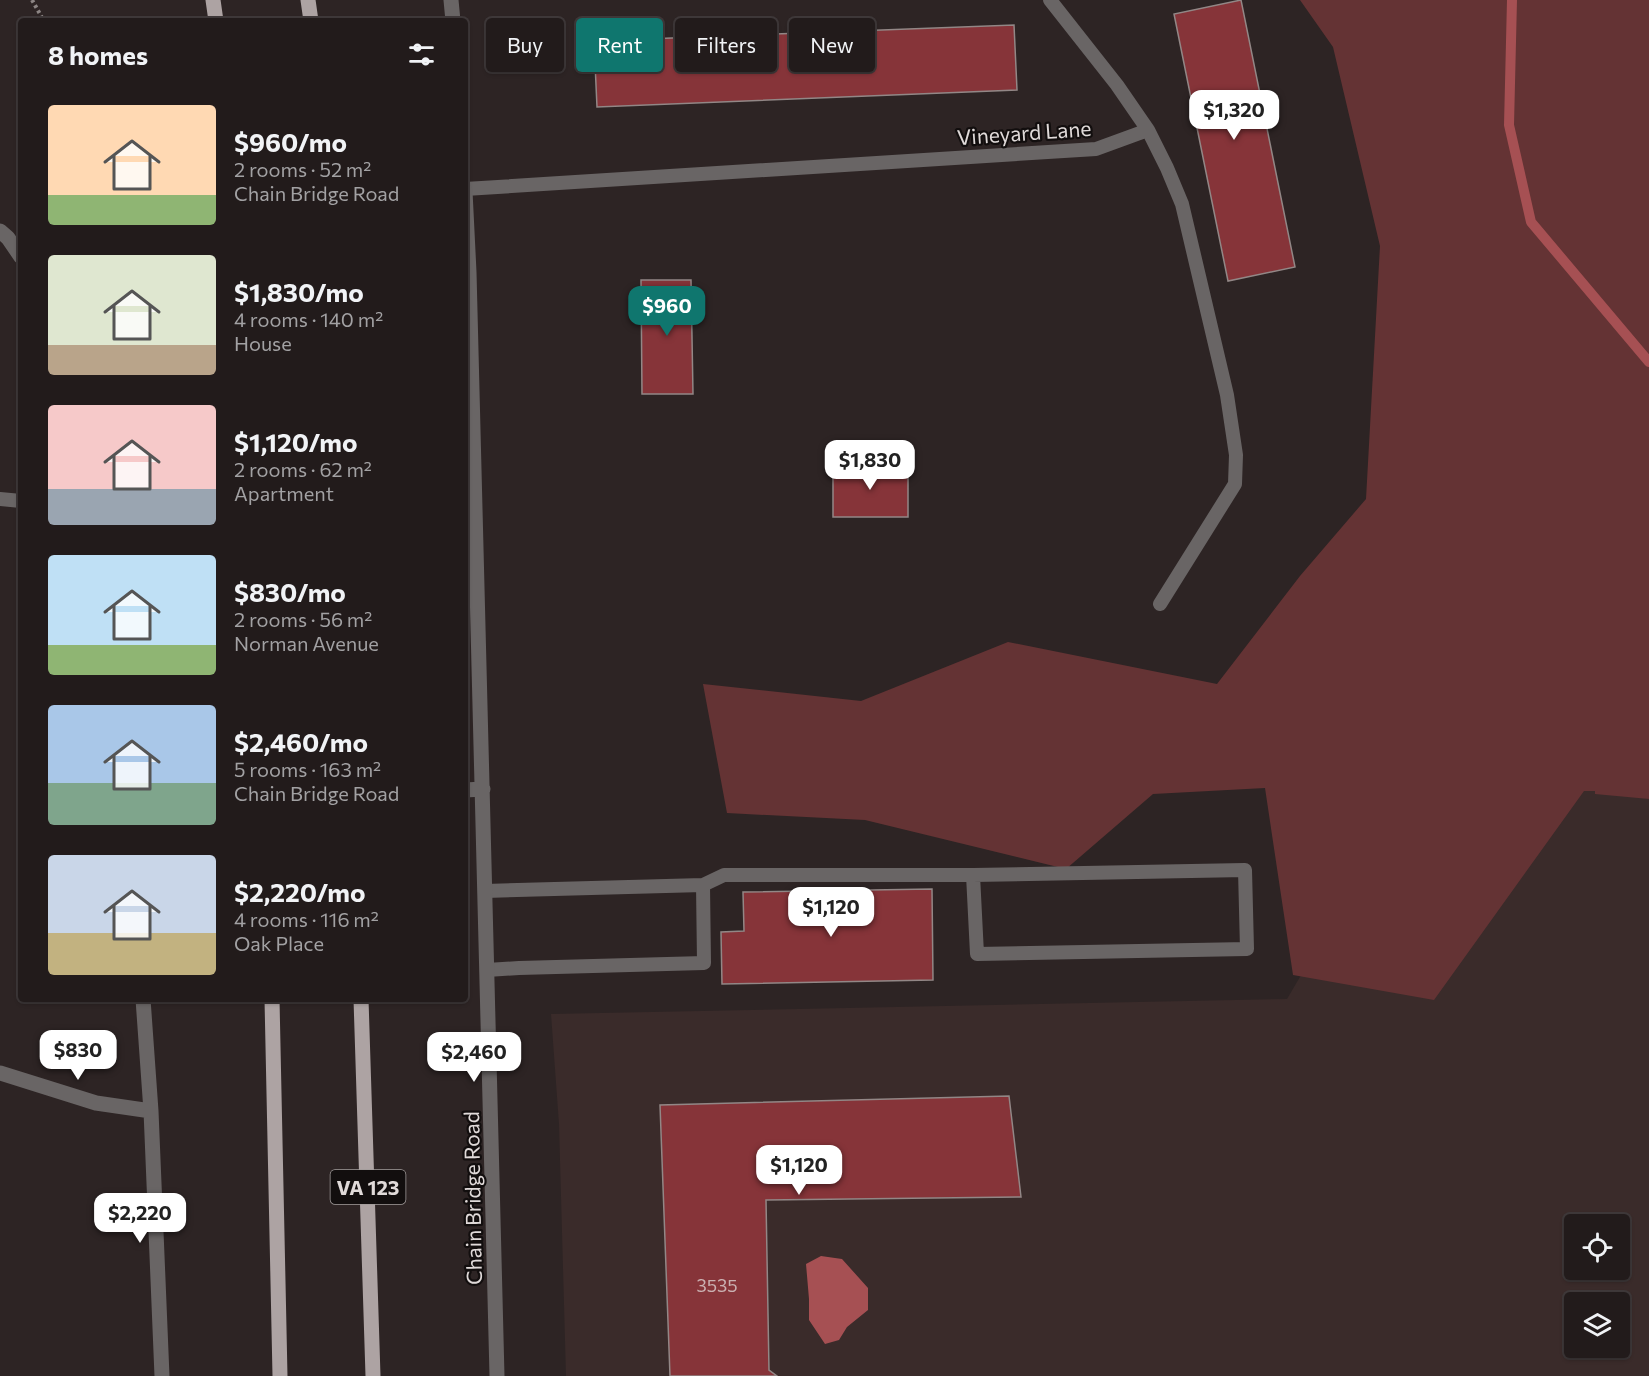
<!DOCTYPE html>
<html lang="en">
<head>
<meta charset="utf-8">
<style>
  body { margin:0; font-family:Commissioner,sans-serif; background:#2a2424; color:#f1f3f6; height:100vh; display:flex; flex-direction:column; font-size:22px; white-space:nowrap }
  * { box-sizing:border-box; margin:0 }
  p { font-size:20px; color:#a2a1a3 }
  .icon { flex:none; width:33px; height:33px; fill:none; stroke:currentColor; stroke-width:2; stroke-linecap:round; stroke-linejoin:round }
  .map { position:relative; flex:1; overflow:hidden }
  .drawer { position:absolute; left:18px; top:18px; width:450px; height:984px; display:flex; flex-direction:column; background:#221b1b; border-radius:6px; box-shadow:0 2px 4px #0004,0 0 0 2px #3f393a }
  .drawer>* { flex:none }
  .top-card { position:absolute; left:486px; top:18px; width:570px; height:54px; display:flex; gap:12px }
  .tools { position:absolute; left:1564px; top:1214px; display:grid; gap:12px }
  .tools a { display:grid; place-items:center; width:66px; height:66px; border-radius:6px; background:#221b1b; box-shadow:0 2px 4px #0004,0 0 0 2px #3f393a; font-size:30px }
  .price { position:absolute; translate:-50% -51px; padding:0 14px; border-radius:12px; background:#fff; color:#222; font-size:20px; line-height:39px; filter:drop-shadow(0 2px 3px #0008) }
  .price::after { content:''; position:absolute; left:50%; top:36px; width:18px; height:14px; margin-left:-9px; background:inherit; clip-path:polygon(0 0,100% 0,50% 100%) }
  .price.selected { background:#0f766e; color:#fff }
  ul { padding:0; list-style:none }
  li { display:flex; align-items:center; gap:18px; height:150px; padding:0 30px }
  li span { display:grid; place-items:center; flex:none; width:168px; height:120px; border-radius:6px; color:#555 }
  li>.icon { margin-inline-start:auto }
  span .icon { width:72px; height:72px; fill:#fffc; stroke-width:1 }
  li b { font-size:26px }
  h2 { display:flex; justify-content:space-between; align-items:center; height:72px; padding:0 30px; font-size:26px }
  .chip { padding:0 21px; border-radius:6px; background:#221b1b; box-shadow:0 2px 4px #0004,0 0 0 2px #3f393a; font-size:21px; line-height:54px }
  .chip.selected { background:#0f766e; color:#fff }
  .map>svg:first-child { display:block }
  .built { fill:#3a2b2a; fill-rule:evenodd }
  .green { fill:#643334 }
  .water { fill:#a65053 }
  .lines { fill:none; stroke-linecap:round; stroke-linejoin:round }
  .stream { stroke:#a65053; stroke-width:10 }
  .building { fill:#863439; stroke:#928786; stroke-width:1.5 }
  .path { stroke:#8c8584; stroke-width:4; stroke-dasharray:3 3; stroke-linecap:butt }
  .service { stroke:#696565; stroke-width:14 }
  .minor { stroke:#696565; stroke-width:15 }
  .primary { stroke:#ada3a3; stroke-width:15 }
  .labels { text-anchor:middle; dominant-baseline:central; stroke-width:4.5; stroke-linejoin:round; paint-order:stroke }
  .number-label { font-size:18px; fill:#cab0b1 }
  .shield { fill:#120e0e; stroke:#a29d9c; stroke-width:1.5 }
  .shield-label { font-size:20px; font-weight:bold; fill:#e0dad9 }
  .street-label { font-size:21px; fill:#e0dad9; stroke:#120e0e }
</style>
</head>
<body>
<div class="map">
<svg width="1649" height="1376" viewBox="0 0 1649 1376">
  <rect width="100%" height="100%" fill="#2d2424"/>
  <path class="built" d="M 1420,753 L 1649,799 L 1649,1376 L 566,1376 L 559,1124 L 551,1014 L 1287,999 L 1334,919 ZM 1575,1224 L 1620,1224 L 1620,1269 L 1575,1269 ZM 1575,1302 L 1620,1302 L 1620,1347 L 1575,1347 Z"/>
  <path class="green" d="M 1300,0 L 1649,0 L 1649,799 L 1595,794 L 1595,791 L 1584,791 L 1434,1000 L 1293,975 L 1265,788 L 1153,794 L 1066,869 L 865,820 L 727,813 L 703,684 L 861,701 L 1008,642 L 1217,684 L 1300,576 L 1366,499 L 1380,246 L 1333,47 Z"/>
  <path class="water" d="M 821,1256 L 842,1259 L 868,1288 L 868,1310 L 847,1327 L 839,1340 L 825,1344 L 809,1320 L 809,1299 L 806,1264 Z"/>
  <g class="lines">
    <path class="stream" d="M 1512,0 L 1509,125 L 1531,222 L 1649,362"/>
  </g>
  <path class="building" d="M 1241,0 L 1295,267 L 1228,281 L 1174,14 Z
    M 1014,25 L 1017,90 L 597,107 L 594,41 Z
    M 641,280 L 691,280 L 693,394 L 642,394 Z
    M 833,465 L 908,465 L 908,517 L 833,517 Z
    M 932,889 L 933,980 L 722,984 L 721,932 L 744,931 L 743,892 Z
    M 1009,1096 L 1021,1197 L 766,1200 L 769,1370 L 777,1376 L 670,1376 L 660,1105 Z"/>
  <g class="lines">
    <path class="path" d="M 32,0 L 44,21"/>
    <path class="service" d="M 1050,0 L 1117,85 L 1148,130 L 1167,168 L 1182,204 L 1227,395 L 1236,455 L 1235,484 L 1160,604
      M 465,189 L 1096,149 L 1148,130
      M 0,499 L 21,501
      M 703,885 L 724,875 L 973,875 L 1245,870 L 1247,949 L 977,954 L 973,875
      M 485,891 L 703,885 L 704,963 L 519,968 L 487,970"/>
    <path class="minor" d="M 451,0 L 453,21
      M 465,191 L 469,272 L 497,1376
      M 0,231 L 8,238 L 21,257
      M 465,790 L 483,789
      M 143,999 L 151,1111 L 162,1376
      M 0,1073 L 96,1103 L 151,1111"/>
    <path class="primary" d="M 213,0 L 216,21
      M 308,0 L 311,21
      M 272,999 L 280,1376
      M 361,999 L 373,1376"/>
  </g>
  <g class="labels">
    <g class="number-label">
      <text x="717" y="1285">3535</text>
    </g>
    <rect class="shield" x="330.5" y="1170" width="75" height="34" rx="4.5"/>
    <g class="shield-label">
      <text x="368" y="1187">VA 123</text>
    </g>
    <g class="street-label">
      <text transform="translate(1024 132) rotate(-4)">Vineyard Lane</text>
      <text transform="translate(472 1198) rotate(-91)">Chain Bridge Road</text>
    </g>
  </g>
</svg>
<div class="tools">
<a><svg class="icon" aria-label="locate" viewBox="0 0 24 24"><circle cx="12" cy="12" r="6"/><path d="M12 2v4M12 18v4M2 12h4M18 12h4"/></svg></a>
<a><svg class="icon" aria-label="layers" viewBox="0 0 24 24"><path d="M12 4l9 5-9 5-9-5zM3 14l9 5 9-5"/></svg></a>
</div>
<b class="price" style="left:1234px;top:141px">$1,320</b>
<b class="price selected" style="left:667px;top:337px">$960</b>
<b class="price" style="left:870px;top:491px">$1,830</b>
<b class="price" style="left:831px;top:938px">$1,120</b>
<b class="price" style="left:78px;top:1081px">$830</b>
<b class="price" style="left:474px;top:1083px">$2,460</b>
<b class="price" style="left:799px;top:1196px">$1,120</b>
<b class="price" style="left:140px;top:1244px">$2,220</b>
<div class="top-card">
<a class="chip">Buy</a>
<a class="chip selected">Rent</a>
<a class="chip">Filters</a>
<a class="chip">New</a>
</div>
<section class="drawer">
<h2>8 homes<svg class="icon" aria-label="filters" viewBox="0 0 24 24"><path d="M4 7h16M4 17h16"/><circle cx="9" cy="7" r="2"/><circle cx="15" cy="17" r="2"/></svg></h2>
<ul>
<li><span style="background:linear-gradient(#ffd9b3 75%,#8fb573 0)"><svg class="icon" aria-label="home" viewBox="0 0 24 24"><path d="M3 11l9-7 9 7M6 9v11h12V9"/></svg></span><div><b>$960/mo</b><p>2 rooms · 52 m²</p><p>Chain Bridge Road</p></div></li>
<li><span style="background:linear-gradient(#dfe7d0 75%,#b9a48a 0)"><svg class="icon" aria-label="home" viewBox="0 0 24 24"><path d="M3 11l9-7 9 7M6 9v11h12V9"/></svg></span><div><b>$1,830/mo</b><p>4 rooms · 140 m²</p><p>House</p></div></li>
<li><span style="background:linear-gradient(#f6c9c9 70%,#9aa5b1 0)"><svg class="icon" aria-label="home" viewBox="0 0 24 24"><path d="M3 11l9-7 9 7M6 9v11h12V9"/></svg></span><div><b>$1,120/mo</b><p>2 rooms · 62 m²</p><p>Apartment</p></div></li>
<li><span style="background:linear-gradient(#bfe0f5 75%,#8fb573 0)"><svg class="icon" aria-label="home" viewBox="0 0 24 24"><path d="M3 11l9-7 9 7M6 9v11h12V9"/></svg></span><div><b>$830/mo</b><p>2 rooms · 56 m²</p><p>Norman Avenue</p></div></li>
<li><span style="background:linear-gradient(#a9c7e8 65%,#7fa58c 0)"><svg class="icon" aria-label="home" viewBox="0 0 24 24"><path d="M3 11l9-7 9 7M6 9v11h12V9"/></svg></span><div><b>$2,460/mo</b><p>5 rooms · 163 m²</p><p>Chain Bridge Road</p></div></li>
<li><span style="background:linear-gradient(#c9d6e8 65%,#c2b280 0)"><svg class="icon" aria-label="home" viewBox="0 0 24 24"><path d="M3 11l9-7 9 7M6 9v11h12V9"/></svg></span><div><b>$2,220/mo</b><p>4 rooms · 116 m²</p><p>Oak Place</p></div></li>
</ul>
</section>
</div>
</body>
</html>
